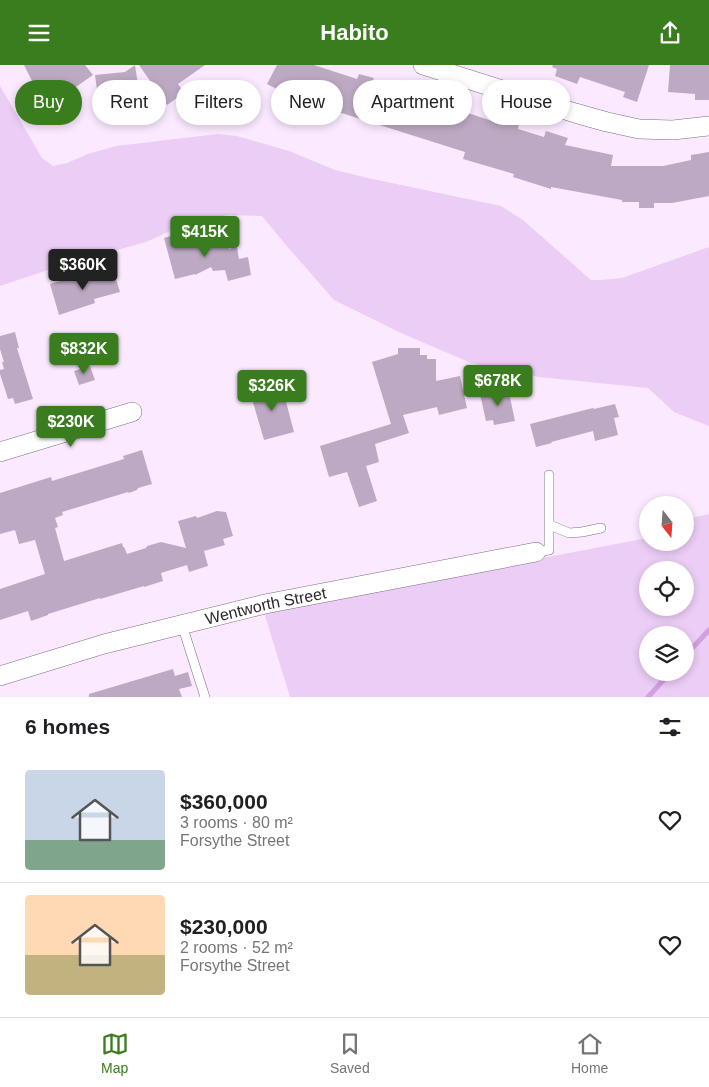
<!DOCTYPE html>
<html lang="en">
<head>
<meta charset="utf-8">
<style>
  body { margin:0; font-family:Helvetica,sans-serif; background:#f2f2f2; color:#202124; height:100vh; display:flex; flex-direction:column; font-size:19px; white-space:nowrap }
  * { box-sizing:border-box; margin:0 }
  p { font-size:16px; color:#757577 }
  .icon { flex:none; width:28px; height:28px; fill:none; stroke:currentColor; stroke-width:2; stroke-linecap:round; stroke-linejoin:round }
  .map { position:relative; height:632px; overflow:hidden }
  .drawer { display:flex; flex-direction:column; background:#fff; flex:1 }
  .drawer>* { flex:none }
  .hud { position:absolute; left:15px; top:15px; width:680px; height:45px; display:flex; gap:10px }
  .needle { width:32px; rotate:163deg }
  .buttons { position:absolute; left:639px; top:431px; display:grid; gap:10px }
  .buttons a { display:grid; place-items:center; width:55px; height:55px; border-radius:50%; background:#fff; box-shadow:0 2px 8px #0003; font-size:25px }
  .price { position:absolute; translate:-50% -42px; padding:0 11px; border-radius:5px; background:#397d1f; color:#fff; font-size:16px; line-height:32px; filter:drop-shadow(0 1px 2px #0008) }
  .price::after { content:''; position:absolute; left:50%; top:30px; width:15px; height:11px; margin-left:-8px; background:inherit; clip-path:polygon(0 0,100% 0,50% 100%) }
  .price.current { background:#222; color:#fff }
  ul { padding:0; list-style:none }
  li { display:flex; align-items:center; gap:15px; height:125px; padding:0 25px }
  li+li { border-top:1px solid #e0e0e0 }
  li span { display:grid; place-items:center; flex:none; width:140px; height:100px; border-radius:5px; color:#555 }
  li>.icon { margin-inline-start:auto }
  span .icon { width:60px; height:60px; fill:#fffc; stroke-width:1 }
  li b { font-size:21px }
  h2 { display:flex; justify-content:space-between; align-items:center; height:60px; padding:0 25px; font-size:21px }
  .chip { padding:0 18px; border-radius:22px; background:#fff; box-shadow:0 2px 8px #0003; font-size:18px; line-height:45px }
  .chip.current { background:#397d1f; color:#fff }
  header { display:flex; justify-content:space-between; align-items:center; height:65px; padding:0 25px; background:#397d1f; color:#fff; font-size:22px; font-weight:800 }
  .tab-bar { display:flex; justify-content:space-around; align-items:center; height:70px; border-top:1px solid #e0e0e0; background:#fff; font-size:14px; color:#757577 }
  .tab-bar a { display:grid; justify-items:center; gap:2px }
  .tab-bar .current { color:#397d1f }
  .map>svg:first-child { display:block }
  .green { fill:#eccdf5; fill-rule:evenodd }
  .lines { fill:none; stroke-linecap:round; stroke-linejoin:round }
  .stream { stroke:#d1a1df; stroke-width:5 }
  .building { fill:#bda9c3 }
  .lane-casing { stroke:#7f6c84; stroke-width:10 }
  .street-casing { stroke:#7f6c84; stroke-width:20 }
  .lane { stroke:#fff; stroke-width:9 }
  .street { stroke:#fff; stroke-width:19 }
  .labels { text-anchor:middle; dominant-baseline:central; stroke-width:4; stroke-linejoin:round; paint-order:stroke }
  .street-label { font-size:16px; fill:#2d252f; stroke:#fae9ff }
</style>
</head>
<body>
<header><svg class="icon" aria-label="menu" viewBox="0 0 24 24"><path d="M4 6h16M4 12h16M4 18h16"/></svg>Habito<svg class="icon" aria-label="share" viewBox="0 0 24 24"><path d="M12 15V3M7 8l5-5 5 5M5 13v7h14v-7"/></svg></header>
<div class="map">
<svg width="709" height="632" viewBox="0 0 709 632">
  <rect width="100%" height="100%" fill="#fae9ff"/>
  <path class="green" d="M 0,21 L 42,93 L 53,101 L 67,98 L 88,89 L 116,81 L 218,69 L 237,71 L 289,86 L 335,105 L 368,113 L 501,141 L 523,155 L 591,215 L 601,215 L 622,213 L 709,182 L 709,361 L 674,347 L 648,323 L 539,312 L 471,298 L 401,268 L 334,235 L 286,180 L 262,151 L 228,150 L 190,157 L 146,177 L 60,201 L 0,221 Z
    M 709,449 L 709,632 L 290,632 L 264,547 L 647,473 L 648,478 L 685,478 L 685,466 L 688,465 L 686,454 ZM 648,505 L 685,505 L 685,542 L 648,542 ZM 648,570 L 685,570 L 685,608 L 648,608 Z"/>
  <g class="lines">
    <path class="stream" d="M 685,591 L 709,565
      M 648,632 L 670,608"/>
  </g>
  <path class="building" d="M 24,0 L 85,0 L 93,10 L 47,42 L 46,41 L 40,46 L 26,26 L 34,20 Z
    M 135,0 L 140,33 L 138,34 L 140,49 L 101,54 L 95,10 L 125,7 Z
    M 139,0 L 205,0 L 178,19 L 184,28 L 167,40 Z
    M 277,0 L 314,0 L 357,14 L 359,9 L 374,13 L 372,18 L 398,26 L 399,21 L 422,27 L 420,33 L 447,42 L 449,36 L 470,43 L 468,48 L 504,60 L 506,54 L 519,58 L 518,64 L 544,72 L 546,66 L 568,73 L 565,80 L 613,90 L 611,101 L 663,101 L 691,95 L 691,90 L 709,87 L 709,131 L 672,138 L 654,138 L 654,143 L 639,143 L 639,137 L 622,137 L 622,135 L 551,122 L 551,124 L 513,112 L 514,109 L 463,94 L 465,87 L 313,39 L 311,42 L 267,19 Z
    M 553,0 L 649,0 L 637,37 L 623,32 L 625,27 L 580,12 L 577,19 L 555,11 L 557,4 L 552,2 Z
    M 670,0 L 709,0 L 709,35 L 695,35 L 695,29 L 668,27 Z
    M 184,167 L 186,176 L 190,175 L 191,181 L 226,173 L 229,184 L 237,182 L 239,194 L 248,192 L 251,210 L 228,216 L 225,205 L 213,206 L 211,202 L 195,210 L 195,209 L 175,214 L 164,173 Z
    M 112,205 L 114,211 L 115,211 L 120,227 L 94,234 L 95,238 L 59,250 L 50,219 L 86,208 L 87,212 Z
    M 15,267 L 19,283 L 17,283 L 33,334 L 15,339 L 13,333 L 8,334 L 0,309 L 0,305 L 4,304 L 2,297 L 4,297 L 0,284 L 0,271 Z
    M 398,283 L 420,283 L 420,290 L 427,290 L 427,294 L 436,294 L 436,316 L 460,311 L 467,343 L 439,350 L 437,342 L 403,350 L 409,368 L 375,379 L 379,397 L 366,401 L 377,436 L 359,442 L 347,407 L 329,412 L 320,381 L 391,359 L 372,297 L 398,289 Z
    M 90,301 L 95,315 L 79,320 L 74,306 Z
    M 278,319 L 281,330 L 284,329 L 294,367 L 264,375 L 250,327 Z
    M 508,323 L 515,356 L 494,360 L 493,355 L 486,356 L 480,329 Z
    M 615,339 L 619,352 L 614,353 L 618,370 L 595,376 L 593,366 L 551,377 L 552,378 L 536,382 L 530,359 L 593,343 L 594,344 Z
    M 142,385 L 152,419 L 138,423 L 137,425 L 129,428 L 128,427 L 62,447 L 63,450 L 55,453 L 58,462 L 55,463 L 64,496 L 122,478 L 123,482 L 124,482 L 127,489 L 146,483 L 147,481 L 161,477 L 186,483 L 178,456 L 196,451 L 197,453 L 217,446 L 226,447 L 233,471 L 223,474 L 225,480 L 204,486 L 208,501 L 189,507 L 187,500 L 161,508 L 163,516 L 144,522 L 144,521 L 100,534 L 100,533 L 48,549 L 48,550 L 31,556 L 28,546 L 0,555 L 0,524 L 45,509 L 35,475 L 19,479 L 15,465 L 0,469 L 0,428 L 51,412 L 52,416 L 124,394 L 123,391 Z
    M 173,604 L 175,611 L 188,607 L 192,621 L 179,624 L 182,632 L 89,632 L 89,629 Z"/>
  <g class="lines">
    <g class="lane-casing">
      <path id="lane" d="M 550,460 L 569,468 L 582,467 L 601,463
        M 536,487 L 549,485 L 549,410
        M 182,560 L 205,632"/>
    </g>
    <g class="street-casing">
      <g id="street">
        <path d="M 423,0 L 575,48 L 607,57 L 639,64 L 673,65 L 709,61"/>
        <path d="M 0,387 L 132,347"/>
        <path id="s1" d="M 0,611 L 104,579 L 265,539 L 536,487"/>
      </g>
    </g>
    <use href="#lane" class="lane"/>
    <use href="#street" class="street"/>
  </g>
  <g class="labels">
    <g class="street-label">
      <text stroke="none"><textPath href="#s1" startOffset="275">Wentworth Street</textPath></text>
    </g>
  </g>
</svg>
<div class="buttons">
<a><svg class="needle" viewBox="-14 -14 28 28"><path d="M0-13l5 13h-10z" fill="#e53935"/><path d="M0 13l5-13h-10z" fill="#757577"/></svg></a>
<a><svg class="icon" aria-label="locate" viewBox="0 0 24 24"><circle cx="12" cy="12" r="6"/><path d="M12 2v4M12 18v4M2 12h4M18 12h4"/></svg></a>
<a><svg class="icon" aria-label="layers" viewBox="0 0 24 24"><path d="M12 4l9 5-9 5-9-5zM3 14l9 5 9-5"/></svg></a>
</div>
<b class="price" style="left:205px;top:193px">$415K</b>
<b class="price current" style="left:83px;top:226px">$360K</b>
<b class="price" style="left:84px;top:310px">$832K</b>
<b class="price" style="left:498px;top:342px">$678K</b>
<b class="price" style="left:272px;top:347px">$326K</b>
<b class="price" style="left:71px;top:383px">$230K</b>
<div class="hud">
<a class="chip current">Buy</a>
<a class="chip">Rent</a>
<a class="chip">Filters</a>
<a class="chip">New</a>
<a class="chip">Apartment</a>
<a class="chip">House</a>
</div>
</div>
<section class="drawer">
<h2>6 homes<svg class="icon" aria-label="filters" viewBox="0 0 24 24"><path d="M4 7h16M4 17h16"/><circle cx="9" cy="7" r="2"/><circle cx="15" cy="17" r="2"/></svg></h2>
<ul>
<li><span style="background:linear-gradient(#c9d6e8 70%,#7fa58c 0)"><svg class="icon" aria-label="home" viewBox="0 0 24 24"><path d="M3 11l9-7 9 7M6 9v11h12V9"/></svg></span><div><b>$360,000</b><p>3 rooms · 80 m²</p><p>Forsythe Street</p></div><svg class="icon" aria-label="heart" viewBox="0 0 24 24"><path d="M12 20l-8-8c-3-5 5-10 8-4 3-6 11-1 8 4z"/></svg></li>
<li><span style="background:linear-gradient(#ffd9b3 60%,#c2b280 0)"><svg class="icon" aria-label="home" viewBox="0 0 24 24"><path d="M3 11l9-7 9 7M6 9v11h12V9"/></svg></span><div><b>$230,000</b><p>2 rooms · 52 m²</p><p>Forsythe Street</p></div><svg class="icon" aria-label="heart" viewBox="0 0 24 24"><path d="M12 20l-8-8c-3-5 5-10 8-4 3-6 11-1 8 4z"/></svg></li>
</ul>
</section>
<nav class="tab-bar">
<a class="current"><svg class="icon" aria-label="map" viewBox="0 0 24 24"><path d="M3 6l6-2 6 2 6-2v14l-6 2-6-2-6 2zM9 4v14M15 6v14"/></svg>Map</a>
<a><svg class="icon" aria-label="saved" viewBox="0 0 24 24"><path d="M7 4h10v16l-5-4-5 4z"/></svg>Saved</a>
<a><svg class="icon" aria-label="home" viewBox="0 0 24 24"><path d="M3 11l9-7 9 7M6 9v11h12V9"/></svg>Home</a>
</nav>
</body>
</html>
